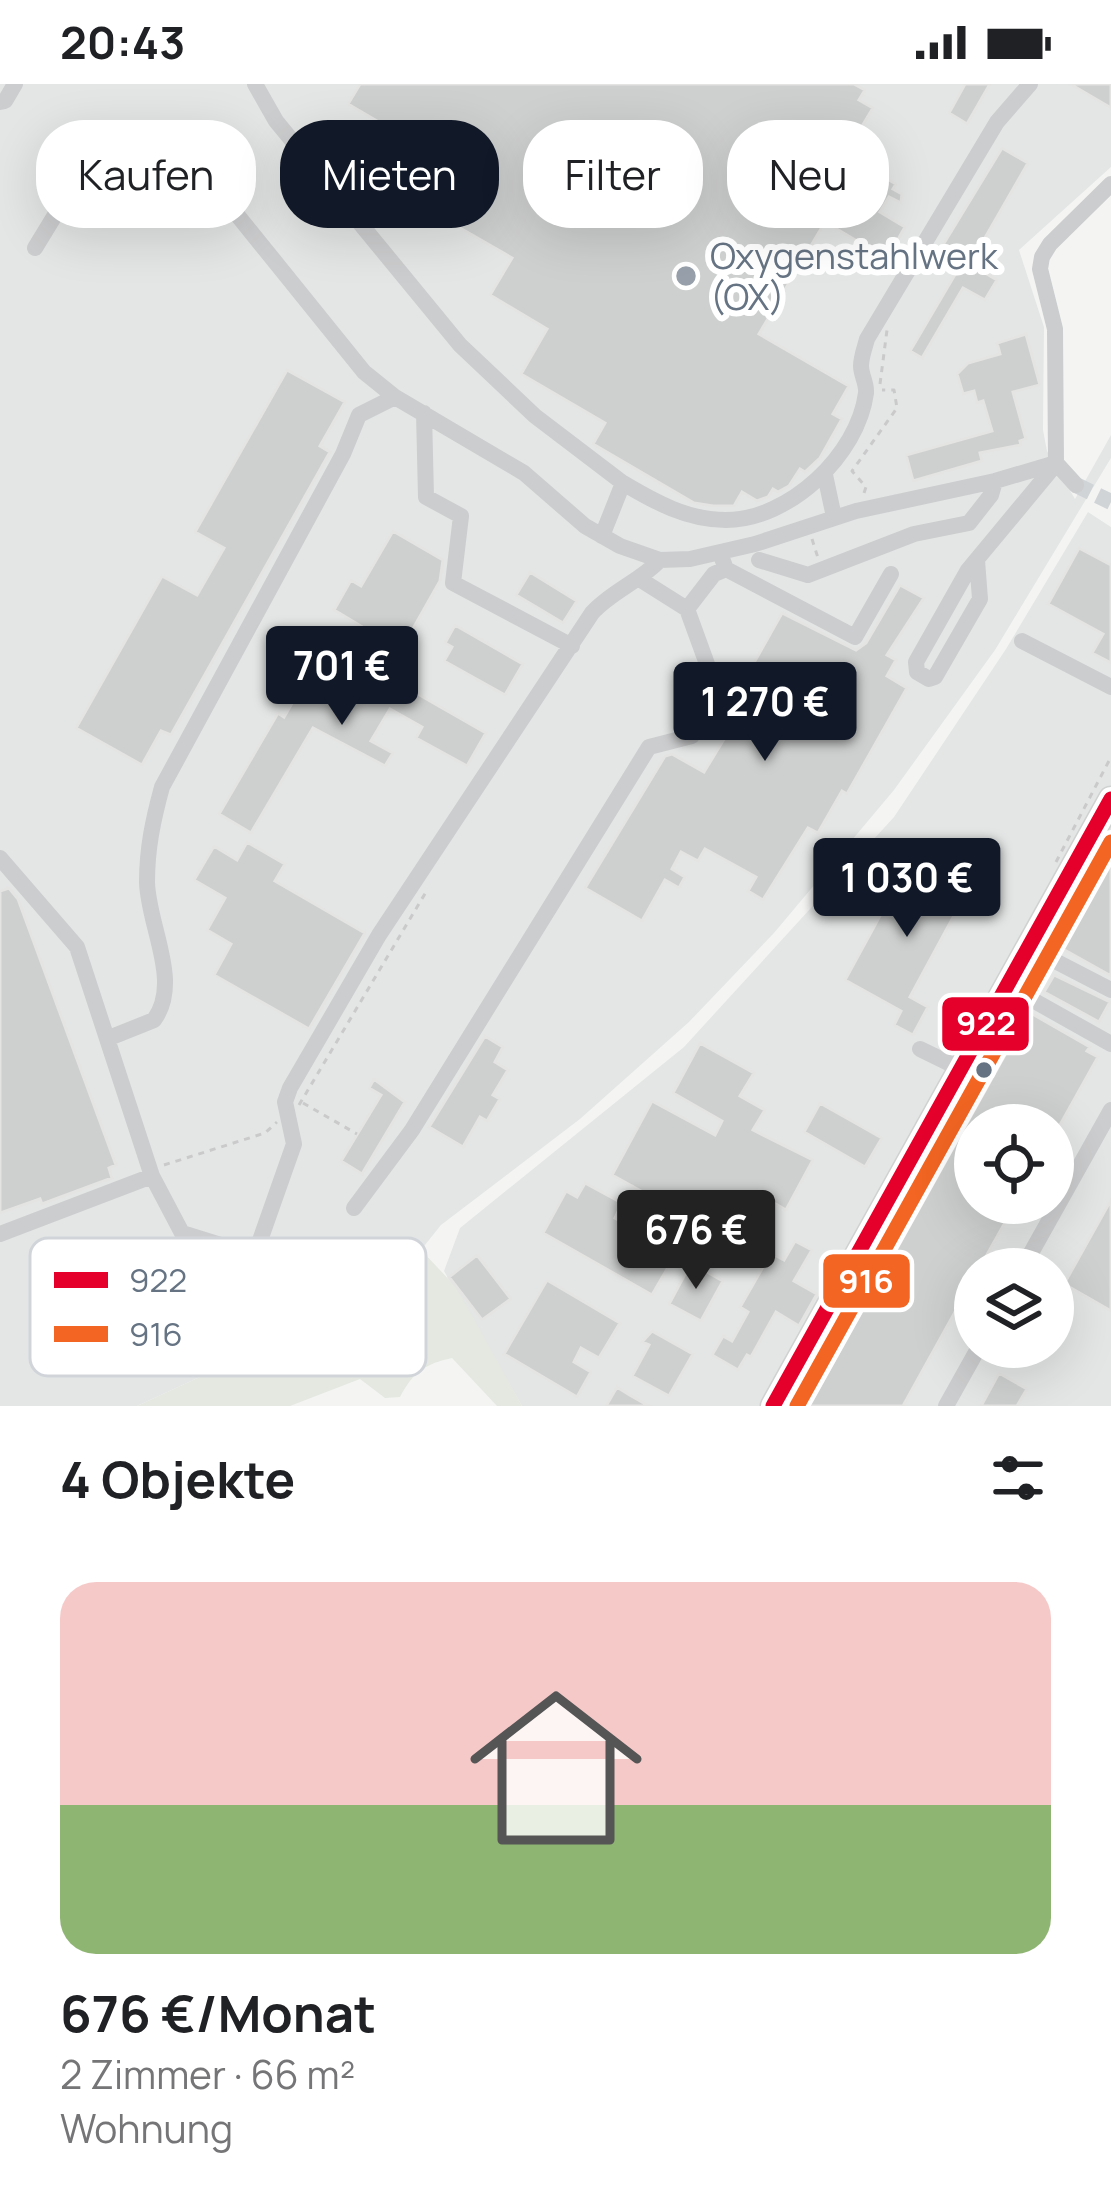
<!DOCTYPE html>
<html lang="de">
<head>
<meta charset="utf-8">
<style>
  body { margin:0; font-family:Manrope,sans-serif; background:#f2f2f2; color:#202124; height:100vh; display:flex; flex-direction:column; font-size:45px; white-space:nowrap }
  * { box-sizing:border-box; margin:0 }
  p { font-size:39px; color:#757577 }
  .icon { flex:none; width:66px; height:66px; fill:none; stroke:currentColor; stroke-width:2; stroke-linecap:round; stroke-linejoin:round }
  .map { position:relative; height:1322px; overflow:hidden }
  .sheet { display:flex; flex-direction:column; background:#fff; flex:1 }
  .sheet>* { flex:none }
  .top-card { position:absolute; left:36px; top:36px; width:1041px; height:108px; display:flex; gap:24px }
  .controls { position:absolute; left:954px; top:1020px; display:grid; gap:24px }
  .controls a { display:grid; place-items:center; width:120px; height:120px; border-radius:50%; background:#fff; box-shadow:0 12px 48px #0002; font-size:60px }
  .price { position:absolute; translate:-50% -102px; padding:0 27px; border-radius:12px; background:#111827; color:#fff; font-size:39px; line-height:78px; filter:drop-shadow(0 3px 6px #0008) }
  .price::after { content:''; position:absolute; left:50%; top:72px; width:36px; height:27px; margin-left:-18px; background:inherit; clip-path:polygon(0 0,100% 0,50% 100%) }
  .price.selected { background:#222; color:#fff }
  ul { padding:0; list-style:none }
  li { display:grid; align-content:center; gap:24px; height:636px; padding:0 60px }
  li+li { border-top:3px solid #e0e0e0 }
  li span { display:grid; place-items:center; height:372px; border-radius:36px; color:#555 }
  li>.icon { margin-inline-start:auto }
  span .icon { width:216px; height:216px; fill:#fffc; stroke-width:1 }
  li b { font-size:51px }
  h2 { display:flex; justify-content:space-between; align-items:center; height:144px; padding:0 60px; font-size:51px }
  .chip { padding:0 42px; border-radius:48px; background:#fff; box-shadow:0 12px 48px #0002; font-size:42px; line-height:108px }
  .chip.selected { background:#111827; color:#fff }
  .status { display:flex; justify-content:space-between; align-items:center; height:84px; padding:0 60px; background:#fff; direction:ltr }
  .status svg { height:33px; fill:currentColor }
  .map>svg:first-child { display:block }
  .built { fill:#e4e6e6; fill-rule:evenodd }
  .green { fill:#e4e8e1 }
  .building { fill:#cecfcf; stroke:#e4e4e3; stroke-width:3 }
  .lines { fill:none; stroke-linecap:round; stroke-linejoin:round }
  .minor-tunnel { stroke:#d0d4d7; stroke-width:16; stroke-dasharray:16 8; stroke-linecap:butt }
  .major-casing { stroke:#d0d1d1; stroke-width:27 }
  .path { stroke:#cacacb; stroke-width:3; stroke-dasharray:6 6; stroke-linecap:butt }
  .minor { stroke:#cccdce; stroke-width:16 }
  .major { stroke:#e0e1e1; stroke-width:21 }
  .bus-1-casing { stroke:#fff; stroke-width:24 }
  .bus-2-casing { stroke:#fff; stroke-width:24 }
  .bus-1 { stroke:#e4002b; stroke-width:15 }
  .bus-2 { stroke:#f26522; stroke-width:15 }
  .poi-dot { fill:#97a0aa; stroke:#fff; stroke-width:4.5 }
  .bus-dot { fill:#657383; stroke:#fff; stroke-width:4.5 }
  .labels { text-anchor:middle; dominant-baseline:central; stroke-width:12; stroke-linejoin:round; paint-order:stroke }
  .poi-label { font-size:36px; fill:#657383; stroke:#fff; text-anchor:start }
  .key { fill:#fff; stroke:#d1d5da; stroke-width:3 }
  .key-label { font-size:33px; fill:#657383 }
  .line-badge { stroke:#fff; stroke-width:4.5 }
  .badge-label { font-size:33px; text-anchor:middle; font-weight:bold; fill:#fff }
</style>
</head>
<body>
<div class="status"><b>20:43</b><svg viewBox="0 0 49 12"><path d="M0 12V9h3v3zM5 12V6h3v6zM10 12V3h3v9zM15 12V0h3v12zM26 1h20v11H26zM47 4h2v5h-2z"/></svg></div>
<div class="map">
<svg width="1111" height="1322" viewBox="0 0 1111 1322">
  <rect width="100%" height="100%" fill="#f4f5f3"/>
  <path class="built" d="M 0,0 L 1111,0 L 1111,83 L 1019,166 L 1044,243 L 1043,346 L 1047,367 L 1075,415 L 1111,351 L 1111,374 L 995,566 L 894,706 L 774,849 L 689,938 L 580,1035 L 441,1141 L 421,1166 L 310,1242 L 137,1322 L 0,1322 Z
    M 1088,428 L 1111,443 L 1111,1322 L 522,1322 L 444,1187 L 460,1144 L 684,963 L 894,733 L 1006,565 ZM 975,1041 L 1053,1041 L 1053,1119 L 975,1119 ZM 975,1185 L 1053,1185 L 1053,1263 L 975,1263 Z"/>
  <path class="green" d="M 421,1166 L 456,1203 L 522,1322 L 497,1322 L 452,1274 C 425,1280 413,1288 400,1313 L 385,1314 L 360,1295 L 290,1322 L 137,1322 L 310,1242 Z"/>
  <path class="building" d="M 360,0 L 854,0 L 865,6 L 859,16 L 873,24 L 861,44 L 875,52 L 859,79 L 896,100 L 893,105 L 902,110 L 901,119 L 889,113 L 880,128 L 905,143 L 887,175 L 825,138 L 759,250 L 849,302 L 833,330 L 842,335 L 820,374 L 805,388 L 800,385 L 789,402 L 778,408 L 773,405 L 768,413 L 757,417 L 742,408 L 734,422 L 713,422 L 694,419 L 593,360 L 605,339 L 521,290 L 547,245 L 490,211 L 512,174 L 432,128 L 457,84 L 348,20 Z
    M 965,0 L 990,0 L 967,40 L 949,29 Z
    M 1070,0 L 1111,0 L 1111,24 Z
    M 1002,64 L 1028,79 L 970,180 L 997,196 L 985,216 L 963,204 L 922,274 L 910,267 L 960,182 L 938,169 Z
    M 1026,250 L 1040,301 L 1013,308 L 1026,355 L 1020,357 L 1021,361 L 980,369 L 982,377 L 913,397 L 906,371 L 992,347 L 983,317 L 977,319 L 974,307 L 963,310 L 957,290 L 968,279 L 1000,270 L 997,259 Z
    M 287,286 L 345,318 L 320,362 L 330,368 L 171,651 L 161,647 L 142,681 L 76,644 L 162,492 L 197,511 L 224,464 L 195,448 Z
    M 393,447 L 443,476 L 440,497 L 401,566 L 334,526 L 351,496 L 361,502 Z
    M 1079,464 L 1111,481 L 1111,579 L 1092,569 L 1103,550 L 1048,520 Z
    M 530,488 L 577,517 L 563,539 L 516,511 Z
    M 900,501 L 924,514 L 887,571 L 896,576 L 887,592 L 907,604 L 847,710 L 842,707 L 818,749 L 808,744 L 763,816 L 748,807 L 756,793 L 705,765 L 698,777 L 681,768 L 672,785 L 685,793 L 679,804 L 665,796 L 642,837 L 585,804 L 665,672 L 672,670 L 704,688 L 763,591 L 751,584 L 782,529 L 856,566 L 866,559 Z
    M 455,541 L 523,580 L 505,611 L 444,577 L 452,563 L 445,559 Z
    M 327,558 L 486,649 L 467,682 L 416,654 L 422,643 L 390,625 L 371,657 L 393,669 L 385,682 L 313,644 L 251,749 L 219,730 L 278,629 L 284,633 Z
    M 247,758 L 285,780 L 275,797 L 365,849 L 309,945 L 214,891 L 231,860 L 207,846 L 225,814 L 194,796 L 214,762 L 237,776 Z
    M 912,773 L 969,804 L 910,913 L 928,923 L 913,951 L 894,941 L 901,927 L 845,896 Z
    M 1111,775 L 1111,892 L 1061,864 Z
    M 9,804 L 18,815 L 116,1081 L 109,1084 L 112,1094 L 42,1120 L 40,1115 L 0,1129 L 0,807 Z
    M 1054,891 L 1110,918 L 1099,938 L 1044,908 Z
    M 1029,928 L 1090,963 L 1087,967 L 1098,973 L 1060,1041 L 975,1041 L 975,1119 L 1016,1119 L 979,1185 L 975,1185 L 975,1192 L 903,1322 L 809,1322 Z
    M 485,952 L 503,963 L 495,978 L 508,986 L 493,1011 L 500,1015 L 487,1037 L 480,1033 L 463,1063 L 429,1043 Z
    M 700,959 L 754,989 L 740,1012 L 765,1026 L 753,1046 L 813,1076 L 786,1126 L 774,1119 L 753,1158 L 702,1130 L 697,1138 L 612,1091 L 652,1017 L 715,1051 L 722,1037 L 673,1009 Z
    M 374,995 L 405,1018 L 362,1090 L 341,1077 L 381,1011 L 369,1004 Z
    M 820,1019 L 882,1054 L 865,1083 L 804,1048 Z
    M 585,1099 L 622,1119 L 615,1134 L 677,1168 L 652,1211 L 543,1149 L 566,1107 L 577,1113 Z
    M 1111,1116 L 1111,1227 L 1064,1200 Z
    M 795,1157 L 812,1166 L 794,1197 L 817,1210 L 799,1242 L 776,1228 L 751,1273 L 747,1271 L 738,1286 L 712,1271 L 723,1252 L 732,1257 L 748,1228 L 740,1223 L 771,1169 L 784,1176 Z
    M 477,1171 L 511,1215 L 482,1236 L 449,1193 Z
    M 691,1179 L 723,1197 L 701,1237 L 669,1220 Z
    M 547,1196 L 620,1239 L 599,1274 L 581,1264 L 574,1278 L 591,1288 L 577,1313 L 504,1270 Z
    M 652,1247 L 693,1270 L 669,1312 L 632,1292 L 649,1261 L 642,1258 Z
    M 999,1289 L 1027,1305 L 1017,1322 L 981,1322 Z
    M 617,1303 L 628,1310 L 649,1322 L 606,1322 Z"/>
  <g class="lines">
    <path class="minor-tunnel" d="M 1076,401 L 1111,418"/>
    <g class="major-casing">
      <path id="major" d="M 773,1322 L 1111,715"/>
    </g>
    <path class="path" d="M 880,300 L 887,246
      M 864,409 L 866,403 L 852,387 L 897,324 L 894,306 L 882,306
      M 812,455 L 818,474
      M 1056,778 L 1111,673
      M 1052,860 L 1111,760
      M 303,1019 L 357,1050
      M 299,1021 L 426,808
      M 164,1081 L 265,1049 L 277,1038
      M 794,1322 L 851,1218"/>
    <path class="minor" d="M 255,0 L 276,37 L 460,261 L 535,332 L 623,399 L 602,452
      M 0,18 L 5,17 L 15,0
      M 35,164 L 102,54 L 108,47 L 120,46 L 193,87 L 226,117 L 364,288 L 395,313 L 524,389 L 585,442 L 620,462 L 660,476 L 690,475 L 755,460 L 856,427 L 995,397 L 1056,379
      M 424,329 L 426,413 L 461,432 L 453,499 L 572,562
      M 825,391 L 834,433
      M 623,399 C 655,418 687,436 726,436 C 789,436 858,371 866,309 C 867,300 861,291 861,282 C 861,273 865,263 867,255 L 997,38 L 1030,0
      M 1076,401 L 1056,379 L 1055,245 L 1040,185 L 1042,173 L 1050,160 L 1111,100
      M 720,469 L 726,485 L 855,553 L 891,490
      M 759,476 L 808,491 L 914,450 L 969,439 L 991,411 L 995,397
      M 977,476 L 980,515 L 935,593 L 929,595 L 917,588 L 916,578 L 968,486 L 1056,380
      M 687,525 L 714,490 L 726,485
      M 1022,557 L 1111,603
      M 0,774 L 77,863 L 152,1092 L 182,1149 L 230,1164 L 248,1167 L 258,1162 L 294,1060 L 285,1018 L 290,1004 L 379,851 L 592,529 C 612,507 639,498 660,476
      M 1028,863 L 1111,906
      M 1006,901 L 1111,960
      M 109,954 L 154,936 C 182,898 148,842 147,798 C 147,764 153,736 162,703 L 343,370 L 359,331 L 395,313
      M 920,965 L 961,985
      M 354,1124 L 412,1046 L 649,663 L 692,652 L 715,602 L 687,525 L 641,496
      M 0,1150 L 152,1092
      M 1022,1185 L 1111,1026
      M 946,1322 L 979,1263"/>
    <use href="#major" class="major"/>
    <g class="bus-1-casing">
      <path id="bus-1" d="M 773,1322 L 1111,715"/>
    </g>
    <g class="bus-2-casing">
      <path id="bus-2" d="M 797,1322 L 1111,758"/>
    </g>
    <use href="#bus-1" class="bus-1"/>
    <use href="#bus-2" class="bus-2"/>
  </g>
  <circle class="poi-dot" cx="686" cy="192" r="12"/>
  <circle class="bus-dot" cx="984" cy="986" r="10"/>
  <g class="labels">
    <g class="poi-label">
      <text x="710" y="171">Oxygenstahlwerk<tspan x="710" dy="41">(OX)</tspan></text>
    </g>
  </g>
  <rect x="30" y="1154" width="396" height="138" rx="18" class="key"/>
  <rect x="54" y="1188" width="54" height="16" fill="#e4002b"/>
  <rect x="54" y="1242" width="54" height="16" fill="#f26522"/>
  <g class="key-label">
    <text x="129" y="1208">922</text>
    <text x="129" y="1262">916</text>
  </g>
  <g class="line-badge">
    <rect x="940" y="911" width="91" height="58" rx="12" fill="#e4002b"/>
    <rect x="821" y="1168" width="91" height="58" rx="12" fill="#f26522"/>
  </g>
  <g class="badge-label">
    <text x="986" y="951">922</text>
    <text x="866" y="1209">916</text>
  </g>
</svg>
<div class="controls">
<a><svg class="icon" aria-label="locate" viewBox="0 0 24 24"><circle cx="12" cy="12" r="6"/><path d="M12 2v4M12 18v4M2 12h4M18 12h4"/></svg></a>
<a><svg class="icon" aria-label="layers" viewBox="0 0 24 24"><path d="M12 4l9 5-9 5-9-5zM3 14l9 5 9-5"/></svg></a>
</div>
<b class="price" style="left:342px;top:644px">701 €</b>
<b class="price" style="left:765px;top:680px">1 270 €</b>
<b class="price" style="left:907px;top:856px">1 030 €</b>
<b class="price selected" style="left:696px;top:1208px">676 €</b>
<div class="top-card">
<a class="chip">Kaufen</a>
<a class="chip selected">Mieten</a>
<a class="chip">Filter</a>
<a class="chip">Neu</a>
</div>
</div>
<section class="sheet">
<h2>4 Objekte<svg class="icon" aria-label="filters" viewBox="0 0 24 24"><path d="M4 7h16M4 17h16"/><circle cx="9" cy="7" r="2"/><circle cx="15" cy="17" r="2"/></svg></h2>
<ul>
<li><span style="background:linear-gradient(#f6c9c9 60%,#8fb573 0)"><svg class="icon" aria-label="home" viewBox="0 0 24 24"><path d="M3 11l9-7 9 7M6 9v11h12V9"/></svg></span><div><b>676 €/Monat</b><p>2 Zimmer · 66 m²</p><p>Wohnung</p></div></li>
</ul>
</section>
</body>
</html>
